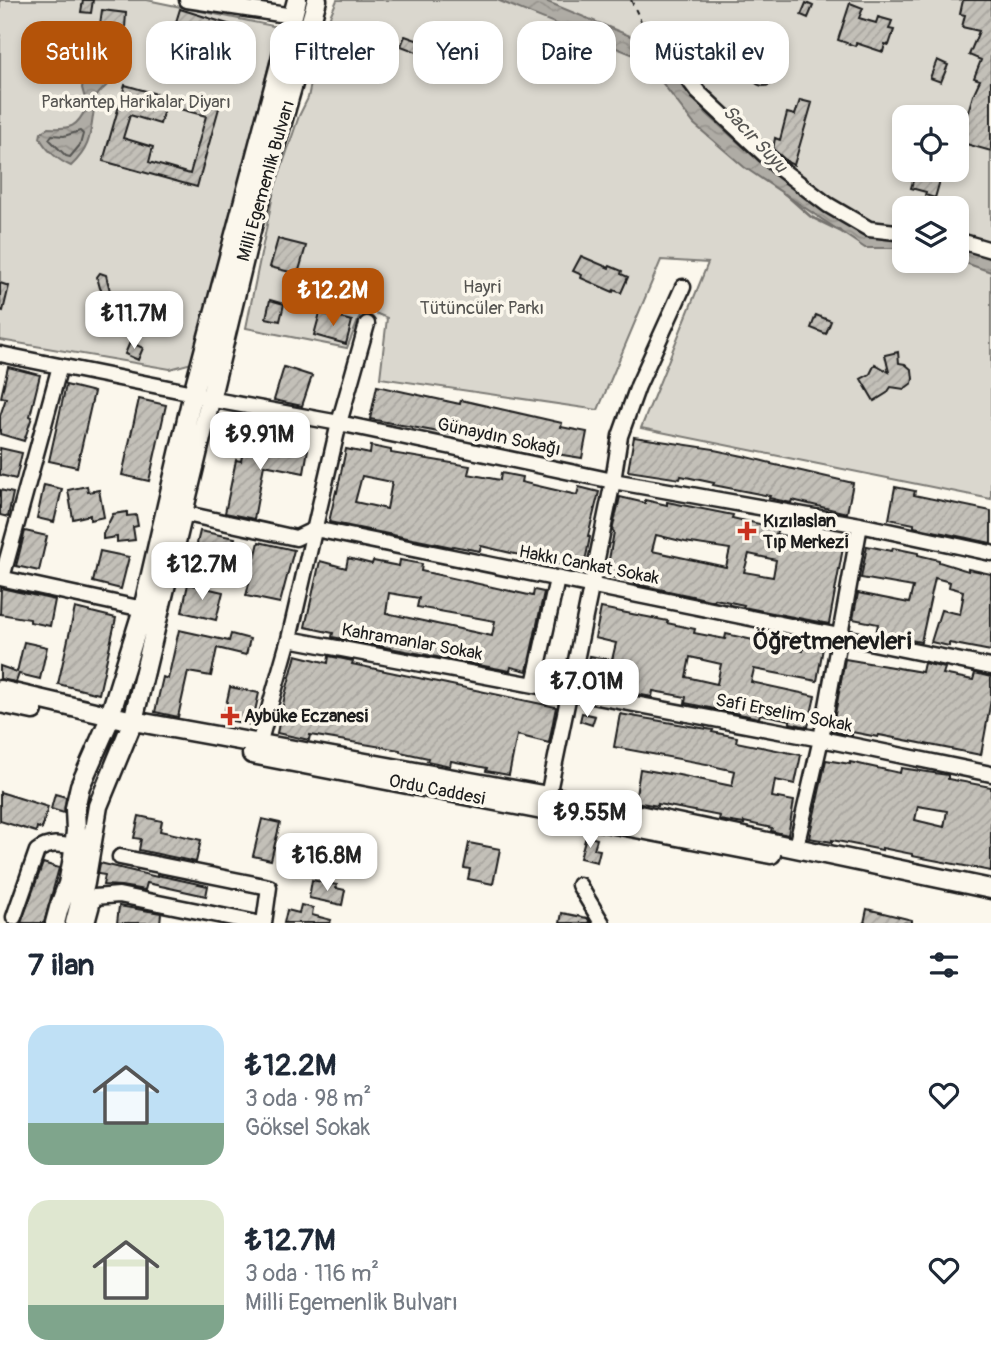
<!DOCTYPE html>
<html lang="tr">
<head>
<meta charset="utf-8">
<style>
  body { margin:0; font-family:Pangolin,sans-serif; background:#f6f6f7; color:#1f2937; height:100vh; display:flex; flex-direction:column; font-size:26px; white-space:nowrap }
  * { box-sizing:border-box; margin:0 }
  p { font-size:23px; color:#747a83 }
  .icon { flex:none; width:38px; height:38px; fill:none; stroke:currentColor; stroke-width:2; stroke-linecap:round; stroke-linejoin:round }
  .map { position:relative; height:923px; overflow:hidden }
  .sheet { display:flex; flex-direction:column; background:#fff; flex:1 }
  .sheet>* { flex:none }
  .guide { position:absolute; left:21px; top:21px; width:950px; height:63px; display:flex; gap:14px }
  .buttons { position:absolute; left:892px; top:105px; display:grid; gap:14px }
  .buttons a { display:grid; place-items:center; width:77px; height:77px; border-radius:14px; background:#fff; box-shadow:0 4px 10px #0003; font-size:35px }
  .price { position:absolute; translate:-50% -60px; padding:0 16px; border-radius:14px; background:#fff; color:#222; font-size:23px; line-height:46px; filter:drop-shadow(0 2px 4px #0008) }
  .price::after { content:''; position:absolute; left:50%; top:42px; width:21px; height:16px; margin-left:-10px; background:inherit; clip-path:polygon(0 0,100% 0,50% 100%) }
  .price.selected { background:#b45309; color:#fff }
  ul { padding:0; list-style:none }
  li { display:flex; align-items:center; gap:21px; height:175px; padding:0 28px }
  li span { display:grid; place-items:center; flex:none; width:196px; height:140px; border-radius:21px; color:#555 }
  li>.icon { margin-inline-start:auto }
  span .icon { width:84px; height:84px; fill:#fffc; stroke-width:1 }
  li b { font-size:30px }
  h2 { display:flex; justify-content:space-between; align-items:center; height:84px; padding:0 28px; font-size:30px }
  .pill { padding:0 24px; border-radius:21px; background:#fff; box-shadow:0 4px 10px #0003; font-size:24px; line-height:63px }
  .pill.selected { background:#b45309; color:#fff }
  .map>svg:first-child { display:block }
  .green { fill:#dad7ce; stroke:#7b7a75; stroke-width:2; fill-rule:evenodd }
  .water { fill:url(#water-waves); stroke:#74726e; stroke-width:2 }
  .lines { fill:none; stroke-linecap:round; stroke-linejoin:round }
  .shore { stroke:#575653; stroke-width:2 }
  .stream { stroke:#74726e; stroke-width:2.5 }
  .building { fill:url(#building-hatch); stroke:#1c1c1c; stroke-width:2; fill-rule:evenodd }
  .minor-casing { stroke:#1c1c1c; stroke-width:19 }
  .major-casing { stroke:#1c1c1c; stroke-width:23 }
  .path { stroke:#1c1c1c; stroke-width:2; stroke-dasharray:5 5; stroke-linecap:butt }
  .minor { stroke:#fbf7ec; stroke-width:14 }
  .major { stroke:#fbf7ec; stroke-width:18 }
  .poi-dot { fill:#c8321e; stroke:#fbf7ec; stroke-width:2.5 }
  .labels { text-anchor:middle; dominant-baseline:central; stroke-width:7; stroke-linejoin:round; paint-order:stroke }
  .park-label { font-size:18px; fill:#555451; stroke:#fbf7ec }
  .street-label { font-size:18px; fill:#1c1c1c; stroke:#fbf7ec }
  .poi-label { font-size:18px; font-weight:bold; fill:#1c1c1c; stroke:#fbf7ec; text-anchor:start }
  .water-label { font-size:19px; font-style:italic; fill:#575653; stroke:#fbf7ec }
  .district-label { font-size:24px; font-weight:bold; fill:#1c1c1c; stroke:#fbf7ec }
</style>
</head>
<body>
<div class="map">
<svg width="991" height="923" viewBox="0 0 991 923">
  <defs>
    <pattern id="water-waves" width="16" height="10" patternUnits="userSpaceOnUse" patternTransform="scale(1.75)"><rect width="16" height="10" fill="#afaca5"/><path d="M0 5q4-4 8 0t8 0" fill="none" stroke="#96938d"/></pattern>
    <pattern id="building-hatch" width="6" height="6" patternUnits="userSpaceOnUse" patternTransform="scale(1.75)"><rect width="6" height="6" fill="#c3c0b8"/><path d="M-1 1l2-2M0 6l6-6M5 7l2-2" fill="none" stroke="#a7a49e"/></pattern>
  </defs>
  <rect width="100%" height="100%" fill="#fbf7ec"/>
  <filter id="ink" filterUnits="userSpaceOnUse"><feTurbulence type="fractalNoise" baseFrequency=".0143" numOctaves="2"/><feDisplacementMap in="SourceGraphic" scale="14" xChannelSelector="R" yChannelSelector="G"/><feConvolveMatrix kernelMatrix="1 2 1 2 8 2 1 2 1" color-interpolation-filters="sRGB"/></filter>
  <g filter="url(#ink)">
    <path class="green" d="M 0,0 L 147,0 L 278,27 L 232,216 L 192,363 L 170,369 L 0,340 Z
      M 337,0 L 991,0 L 991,499 L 641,428 L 708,263 L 661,260 L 598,410 L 380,378 L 387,318 L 363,308 L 347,348 L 246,328 L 274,190 L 299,116 L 308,98 L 320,39 ZM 905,117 L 957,117 L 957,170 L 905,170 ZM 905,208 L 957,208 L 957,261 L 905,261 Z"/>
    <path class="water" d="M 497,0 L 543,0 L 657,47 L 706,113 L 752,155 L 868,234 L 905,234 L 905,248 L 865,248 L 744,167 L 694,124 L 644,59 Z
      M 102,66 L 111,69 L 116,74 C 112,85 99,88 95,100 C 94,105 94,111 93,116 C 90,139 88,150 71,166 C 59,161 46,150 40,138 L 41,133 L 48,128 C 71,129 77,128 87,106 L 82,88 L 83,82 Z
      M 957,243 L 991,252 L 991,272 L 957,260 Z"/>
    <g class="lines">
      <path class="shore" d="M 80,131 L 83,134 L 80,145 L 70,157 L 66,156 L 49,139 L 52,135 L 64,136 Z"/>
      <path class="stream" d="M 704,107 L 759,161
        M 785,194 L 811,217 L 840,231"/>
    </g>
    <path class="building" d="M 83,0 L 93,0 L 91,13 L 81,12 Z
      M 963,0 L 991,0 L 991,151 L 959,142 L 973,95 L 980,80 L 974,78 L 981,60 L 969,55 L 979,31 L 962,27 L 965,15 L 960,14 Z
      M 806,3 L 813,6 L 808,18 L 801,15 Z
      M 850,3 L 863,8 L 859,18 L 876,23 L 878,17 L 892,21 L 889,29 L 894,30 L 889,45 L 885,44 L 883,52 L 856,43 L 855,46 L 838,40 Z
      M 180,9 L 231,25 L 216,74 L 165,58 Z
      M 102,10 L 126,13 L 125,28 L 100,25 Z
      M 405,36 L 419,41 L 420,38 L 440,45 L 435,59 L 401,46 Z
      M 937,60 L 948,65 L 941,82 L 930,78 Z
      M752 74a12 12 0 1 1 24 0a12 12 0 1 1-24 0Z
      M 125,85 L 174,99 L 175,96 L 219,108 L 197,187 L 103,161 ZM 165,105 L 206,116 L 190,174 L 149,162 L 153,147 L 123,138 L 130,115 L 160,124 Z
      M 800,100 L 812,103 L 794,165 L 789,163 L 773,149 L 775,138 L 780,140 L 787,113 L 795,115 Z
      M 916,170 L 943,170 L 935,198 L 925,195 L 926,192 L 911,188 Z
      M 278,239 L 306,246 L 298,274 L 270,267 Z
      M 581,256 L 609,268 L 610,266 L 622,271 L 621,274 L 628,277 L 621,293 L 614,290 L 613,292 L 581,278 L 582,275 L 573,271 Z
      M 100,273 L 106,275 L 110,291 L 103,293 L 100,288 L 97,277 Z
      M 0,283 L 9,286 L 3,311 L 0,310 Z
      M 270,300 L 284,304 L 280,321 L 266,318 Z
      M 320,313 L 352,321 L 346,344 L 314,335 Z
      M 816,315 L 831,321 L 826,334 L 811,328 Z
      M 130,342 L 143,348 L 138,360 L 125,354 Z
      M 898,352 L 899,363 L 905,364 L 912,370 L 913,379 L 912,383 L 904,389 L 891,387 L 887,393 L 874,401 L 861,379 L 870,374 L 875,364 L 889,372 L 885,355 Z
      M 8,367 L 40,375 L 30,416 L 32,417 L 24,441 L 0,434 L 0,416 L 6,398 L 1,397 Z
      M 284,367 L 312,376 L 302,406 L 274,400 Z
      M 66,385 L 94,392 L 77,467 L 49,461 Z
      M 377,386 L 460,404 L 461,400 L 562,423 L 561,427 L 587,432 L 582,458 L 537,451 L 538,446 L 506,439 L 505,444 L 450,431 L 449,434 L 370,419 Z
      M 139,399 L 166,405 L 149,481 L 122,475 Z
      M 246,437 L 308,449 L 304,473 L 264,465 L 254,519 L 225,513 L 236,460 L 241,461 Z
      M 634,437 L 714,449 L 714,450 L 743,456 L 771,463 L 771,464 L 853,483 L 847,513 L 792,500 L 791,503 L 769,498 L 770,496 L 713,485 L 714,483 L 681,476 L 680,479 L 628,471 Z
      M 371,446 L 391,450 L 391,453 L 470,466 L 468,474 L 500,480 L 501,473 L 522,477 L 521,482 L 577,495 L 579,487 L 599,492 L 588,536 L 590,537 L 584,566 L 558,560 L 558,564 L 481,546 L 480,551 L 453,546 L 452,547 L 329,522 L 336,491 L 337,492 L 346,449 L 370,454 ZM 362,476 L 392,482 L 387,509 L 355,502 Z
      M 0,448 L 22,453 L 16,479 L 0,475 Z
      M 44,485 L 62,489 L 54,522 L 37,518 Z
      M 87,486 L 88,492 L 99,490 L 104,517 L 90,520 L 90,515 L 73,519 L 68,490 Z
      M 895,487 L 915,491 L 914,495 L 991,511 L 991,543 L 914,527 L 914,524 L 889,519 Z
      M 0,490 L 13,493 L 8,517 L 0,515 Z
      M 620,497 L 645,503 L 645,500 L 667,505 L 667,502 L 733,515 L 732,518 L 778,528 L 776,534 L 843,548 L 829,624 L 743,607 L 744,605 L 715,599 L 714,601 L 692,596 L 635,584 L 635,582 L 606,576 L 614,532 L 612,531 ZM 656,535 L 685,542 L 730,549 L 726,567 L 652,551 ZM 749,554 L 776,560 L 773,577 L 744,572 Z
      M 127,512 L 127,516 L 136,515 L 138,526 L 133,527 L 135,540 L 117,542 L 117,537 L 103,539 L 103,534 L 113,514 Z
      M 25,531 L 47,536 L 39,571 L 16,566 Z
      M 200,531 L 235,538 L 228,568 L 193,560 Z
      M 259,542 L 294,550 L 280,603 L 246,596 Z
      M 867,546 L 892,551 L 893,548 L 918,553 L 918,555 L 939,560 L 939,562 L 968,571 L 968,569 L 991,574 L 991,651 L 949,643 L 949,646 L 931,642 L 941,610 L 960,614 L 963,598 L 962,598 L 963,591 L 949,587 L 950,582 L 935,578 L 921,642 L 876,634 L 878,624 L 853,619 L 858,593 L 909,603 L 913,587 L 861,578 Z
      M 100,551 L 129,557 L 121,589 L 93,582 Z
      M 348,558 L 372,564 L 373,561 L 399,566 L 400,560 L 422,564 L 421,571 L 533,596 L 534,590 L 544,592 L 527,671 L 511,667 L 510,671 L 348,640 L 332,637 L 333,633 L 305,627 L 320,561 L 346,568 ZM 389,593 L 419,598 L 417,607 L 495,621 L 492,636 L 386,613 Z
      M 188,584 L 223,592 L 216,620 L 182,612 Z
      M 1,588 L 55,600 L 50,626 L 30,622 L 30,619 L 0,614 Z
      M 75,608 L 116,618 L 99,694 L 58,684 Z
      M 601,608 L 668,621 L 667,623 L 695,629 L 694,633 L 725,639 L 726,634 L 803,651 L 804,644 L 823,648 L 817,681 L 754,669 L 751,682 L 815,696 L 808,727 L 790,723 L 790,720 L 760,714 L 759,718 L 685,703 L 686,697 L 653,691 L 652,697 L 631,693 L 631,690 L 603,684 L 602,688 L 584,685 L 590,656 L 612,660 L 616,643 L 595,638 ZM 690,657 L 721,664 L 717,684 L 686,677 Z
      M 179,630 L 229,641 L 231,634 L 250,639 L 246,655 L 217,648 L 211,676 L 188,672 L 178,717 L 155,712 L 163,677 L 168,679 Z
      M 24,642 L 47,647 L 40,679 L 19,674 L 16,682 L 0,679 L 0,666 L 17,672 Z
      M 296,655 L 328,663 L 329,656 L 353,661 L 352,664 L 556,707 L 549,743 L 517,735 L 509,775 L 486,771 L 487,768 L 451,761 L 450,766 L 427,761 L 428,758 L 400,752 L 400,750 L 310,735 L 309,740 L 277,733 L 285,695 Z
      M 845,659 L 922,672 L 924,663 L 945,668 L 943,674 L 973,680 L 975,673 L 991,677 L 991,700 L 981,755 L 879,735 L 878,737 L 852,732 L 852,736 L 832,731 Z
      M 230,687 L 259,693 L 252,725 L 223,719 Z
      M 582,713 L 595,716 L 592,725 L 580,721 Z
      M 620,714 L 713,730 L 712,732 L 737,737 L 736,742 L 801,755 L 795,784 L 775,780 L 772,797 L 794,801 L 788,835 L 771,831 L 772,828 L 744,822 L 744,824 L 719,820 L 720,816 L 658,804 L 658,806 L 635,802 L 640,769 L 669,774 L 669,773 L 732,786 L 735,771 L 712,766 L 712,765 L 614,747 Z
      M 826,760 L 850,764 L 850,762 L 900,773 L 901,768 L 927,772 L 948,775 L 948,779 L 991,787 L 991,871 L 912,856 L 912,854 L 882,848 L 882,850 L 832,840 L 832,842 L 809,838 ZM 918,806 L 947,811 L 944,827 L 915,820 Z
      M 0,792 L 48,807 L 42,829 L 37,827 L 36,832 L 0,821 Z
      M 55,794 L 66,797 L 64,813 L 51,809 Z
      M 139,816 L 162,821 L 160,831 L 201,840 L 196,862 L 139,850 L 141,839 L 134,838 Z
      M 262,819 L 280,823 L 271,860 L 253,856 Z
      M 586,836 L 597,839 L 594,849 L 600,850 L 597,862 L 580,858 Z
      M 469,843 L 500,849 L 493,884 L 468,879 L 470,869 L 464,868 Z
      M 43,863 L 59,868 L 44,923 L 21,923 Z
      M 100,863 L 157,877 L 157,875 L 208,886 L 206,896 L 147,883 L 145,890 L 121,886 L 103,885 L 105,875 L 98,874 Z
      M 312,880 L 337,885 L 336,888 L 345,890 L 342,905 L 309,898 Z
      M 301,905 L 313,908 L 312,915 L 331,920 L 330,923 L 284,923 L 287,910 L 299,913 Z
      M 119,906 L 161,913 L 160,923 L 117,923 Z
      M 867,909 L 912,920 L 912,923 L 864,923 Z
      M 562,913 L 587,918 L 591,923 L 560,923 Z"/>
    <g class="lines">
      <g class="minor-casing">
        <path id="minor" d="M 187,0 L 293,16
          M 645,34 L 661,43 L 698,92 L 779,168 L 828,205 L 869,229 L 905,233
          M 957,240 L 991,250
          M 0,354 L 193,393 L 209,399 L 339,423 L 613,481 L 860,525 L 991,553
          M 182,513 L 296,538 L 315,529 L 991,667
          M 0,578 L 143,609
          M 2,578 L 60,366
          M 289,639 L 821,739 L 991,774
          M 534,684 L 557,579
          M 259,744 L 289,639 L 339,423 L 367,324
          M 548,796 L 613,481 L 620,436 L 638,386 L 683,287
          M 796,847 L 821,739 L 860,525
          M 120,857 L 269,887 L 264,923
          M 579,885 L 602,923
          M 14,917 L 37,851 C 49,842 60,844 74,847
          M 87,923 L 94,897 L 119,895 L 257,923"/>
      </g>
      <g class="major-casing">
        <path id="major" d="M 0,690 L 133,721 L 548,796 L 991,889
          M 0,703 L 33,710
          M 252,754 L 771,854
          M 55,923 L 59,908 L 68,884 L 73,858 L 76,831 L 75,808 L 80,786 L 107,725 L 143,609 L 193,393 L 297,0
          M 75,923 L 85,883 L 98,806 L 133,721 L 250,234 L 317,0"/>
      </g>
      <path class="path" d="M 631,0 L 641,21"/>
      <use href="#minor" class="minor"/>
      <use href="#major" class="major"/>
    </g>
  </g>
  <g class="poi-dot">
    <path d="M743.5 520.5h7v7h7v7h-7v7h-7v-7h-7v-7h7z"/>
    <path d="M226.5 705.5h7v7h7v7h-7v7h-7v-7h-7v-7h7z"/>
  </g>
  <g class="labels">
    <g class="park-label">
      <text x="136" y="102">Parkantep Harikalar Diyarı</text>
      <text x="482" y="287">Hayri<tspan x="482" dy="21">Tütüncüler Parkı</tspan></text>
    </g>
    <g class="street-label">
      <text transform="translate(266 181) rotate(-74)">Milli Egemenlik Bulvarı</text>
      <text transform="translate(499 437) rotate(12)">Günaydın Sokağı</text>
      <text transform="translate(589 565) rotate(11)">Hakkı Cankat Sokak</text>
      <text transform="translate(412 642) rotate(10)">Kahramanlar Sokak</text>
      <text transform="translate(784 713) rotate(11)">Safi Erselim Sokak</text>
      <text transform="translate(437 790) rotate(11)">Ordu Caddesi</text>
    </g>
    <g class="poi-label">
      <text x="763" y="521">Kızılaslan<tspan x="763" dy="21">Tıp Merkezi</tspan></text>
      <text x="244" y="716">Aybüke Eczanesi</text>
    </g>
    <g class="water-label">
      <text transform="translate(755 139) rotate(47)">Sacır Suyu</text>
    </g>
    <g class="district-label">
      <text x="832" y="641">Öğretmenevleri</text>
    </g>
  </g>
</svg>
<div class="buttons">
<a><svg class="icon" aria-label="locate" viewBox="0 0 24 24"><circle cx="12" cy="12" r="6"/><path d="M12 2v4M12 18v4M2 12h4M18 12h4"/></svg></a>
<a><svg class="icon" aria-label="layers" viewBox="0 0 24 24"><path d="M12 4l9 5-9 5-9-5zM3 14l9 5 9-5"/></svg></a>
</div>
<b class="price selected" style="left:333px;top:328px">₺12.2M</b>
<b class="price" style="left:134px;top:351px">₺11.7M</b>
<b class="price" style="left:260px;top:472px">₺9.91M</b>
<b class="price" style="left:202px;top:602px">₺12.7M</b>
<b class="price" style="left:587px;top:719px">₺7.01M</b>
<b class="price" style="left:590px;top:850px">₺9.55M</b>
<b class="price" style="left:327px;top:893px">₺16.8M</b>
<div class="guide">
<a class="pill selected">Satılık</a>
<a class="pill">Kiralık</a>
<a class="pill">Filtreler</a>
<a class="pill">Yeni</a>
<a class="pill">Daire</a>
<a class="pill">Müstakil ev</a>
</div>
</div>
<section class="sheet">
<h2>7 ilan<svg class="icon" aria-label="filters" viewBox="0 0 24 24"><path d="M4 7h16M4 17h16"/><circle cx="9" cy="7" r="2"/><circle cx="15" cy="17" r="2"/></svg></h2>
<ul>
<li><span style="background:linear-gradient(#bfe0f5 70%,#7fa58c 0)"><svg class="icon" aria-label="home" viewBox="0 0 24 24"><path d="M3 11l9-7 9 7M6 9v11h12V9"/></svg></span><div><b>₺12.2M</b><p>3 oda · 98 m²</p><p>Göksel Sokak</p></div><svg class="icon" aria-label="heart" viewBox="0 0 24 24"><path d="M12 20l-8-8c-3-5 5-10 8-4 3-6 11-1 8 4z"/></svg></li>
<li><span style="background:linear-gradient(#dfe7d0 75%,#7fa58c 0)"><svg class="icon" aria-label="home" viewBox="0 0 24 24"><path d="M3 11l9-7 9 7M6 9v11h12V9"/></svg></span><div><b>₺12.7M</b><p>3 oda · 116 m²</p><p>Milli Egemenlik Bulvarı</p></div><svg class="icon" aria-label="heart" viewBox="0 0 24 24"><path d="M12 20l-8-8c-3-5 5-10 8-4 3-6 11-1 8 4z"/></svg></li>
</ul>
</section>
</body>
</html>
